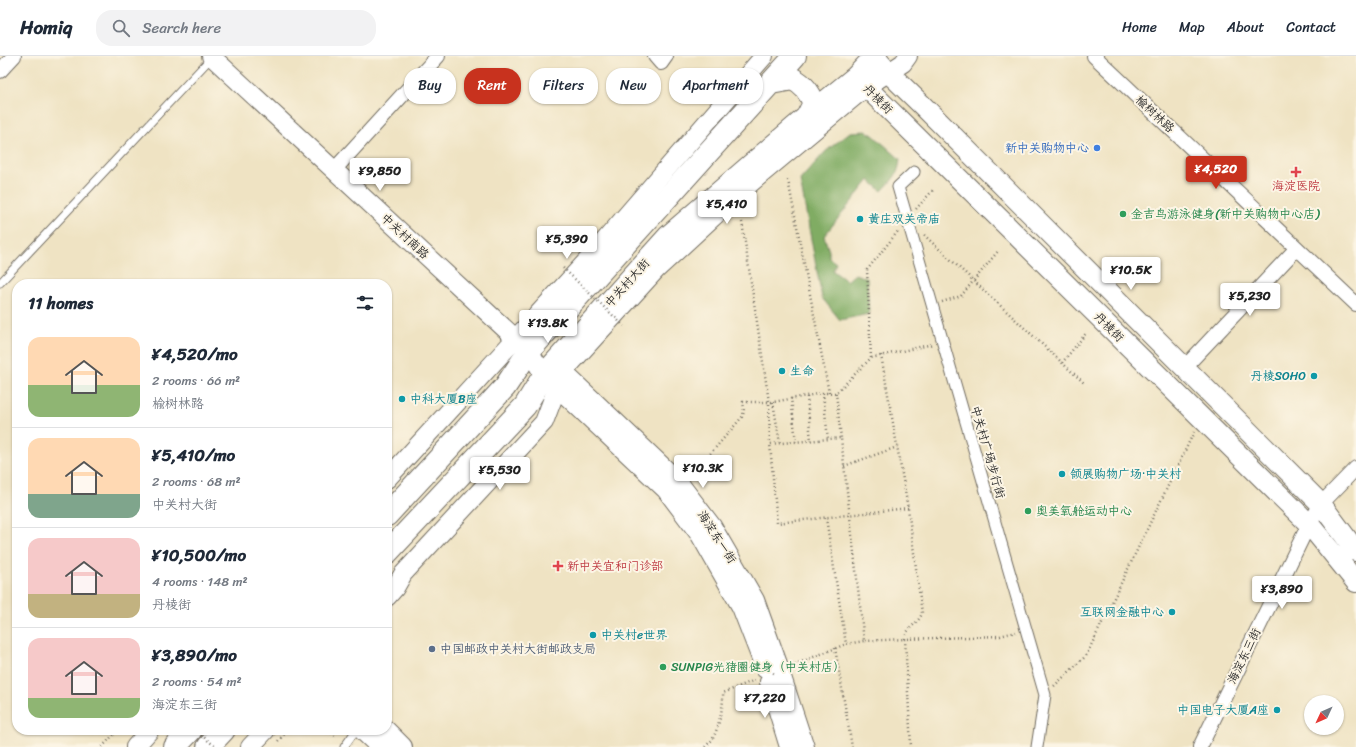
<!DOCTYPE html>
<html lang="en">
<head>
<meta charset="utf-8">
<style>
  body { margin:0; font-family:Sriracha,"LXGW WenKai TC",sans-serif; background:#f2f2f3; color:#1f2937; height:100vh; display:flex; flex-direction:column; font-size:15px; white-space:nowrap }
  * { box-sizing:border-box; margin:0 }
  p { font-size:13px; color:#747a83 }
  .icon { flex:none; width:22px; height:22px; fill:none; stroke:currentColor; stroke-width:2; stroke-linecap:round; stroke-linejoin:round }
  .map { position:relative; flex:1; overflow:hidden }
  .details { position:absolute; left:12px; top:223px; width:380px; height:456px; display:flex; flex-direction:column; background:#fff; border-radius:16px; box-shadow:0 1px 3px #0004 }
  .details>* { flex:none }
  .hud { position:absolute; left:404px; top:12px; width:380px; height:36px; display:flex; gap:8px }
  .needle { width:26px; rotate:226deg }
  .fabs { position:absolute; left:1304px; top:639px; display:grid; gap:8px }
  .fabs a { display:grid; place-items:center; width:40px; height:40px; border-radius:50%; background:#fff; box-shadow:0 1px 3px #0004; font-size:20px }
  .price { position:absolute; translate:-50% -34px; padding:0 9px; border-radius:4px; background:#fff; color:#222; font-size:13px; line-height:26px; filter:drop-shadow(0 1px 2px #0008) }
  .price::after { content:''; position:absolute; left:50%; top:24px; width:12px; height:9px; margin-left:-6px; background:inherit; clip-path:polygon(0 0,100% 0,50% 100%) }
  .price.selected { background:#c8321e; color:#fff }
  ul { padding:0; list-style:none }
  li { display:flex; align-items:center; gap:12px; height:100px; padding:0 16px }
  li+li { border-top:1px solid #e0e1e3 }
  li span { display:grid; place-items:center; flex:none; width:112px; height:80px; border-radius:12px; color:#555 }
  li>.icon { margin-inline-start:auto }
  span .icon { width:48px; height:48px; fill:#fffc; stroke-width:1 }
  li b { font-size:17px }
  h2 { display:flex; justify-content:space-between; align-items:center; height:48px; padding:0 16px; font-size:17px }
  .chip { padding:0 14px; border-radius:16px; background:#fff; box-shadow:0 1px 3px #0004; font-size:14px; line-height:36px }
  .chip.selected { background:#c8321e; color:#fff }
  header { display:flex; align-items:center; gap:24px; box-sizing:border-box; height:56px; padding:0 20px; background:#fff; border-bottom:1px solid #e0e1e3 }
  header strong { font-size:19px }
  nav { display:flex; gap:22px; margin-inline-start:auto; font-size:14px }
  .search { width:280px; height:36px; background:#f2f2f3; display:flex; align-items:center; gap:10px; box-sizing:border-box; padding:0 14px; border-radius:16px; color:#747a83; font-size:15px }
  .map>svg:first-child { display:block }
  .forest { fill:#80ac64; stroke:#566c48 }
  .lines { fill:none; stroke-linecap:round; stroke-linejoin:round }
  .service-casing { stroke:#706b60; stroke-width:9 }
  .pedestrian-casing { stroke:#706b60; stroke-width:13 }
  .minor-casing { stroke:#706b60; stroke-width:16 }
  .tertiary-casing { stroke:#706b60; stroke-width:20 }
  .secondary-casing { stroke:#706b60; stroke-width:22 }
  .primary-casing { stroke:#706b60; stroke-width:24 }
  .path { stroke:#706b60; stroke-width:2.5; stroke-dasharray:1 3; stroke-linecap:butt }
  .service { stroke:#fff; stroke-width:7 }
  .pedestrian { stroke:#fff; stroke-width:11 }
  .minor { stroke:#fff; stroke-width:14 }
  .tertiary { stroke:#fff; stroke-width:18 }
  .secondary { stroke:#fff; stroke-width:20 }
  .primary { stroke:#fff; stroke-width:22 }
  .path-bridge { stroke:#706b60; stroke-width:2.5; stroke-dasharray:1 3; stroke-linecap:butt }
  .shop-dot { fill:#3f7fe0; stroke:#fcf5e5; stroke-width:1.5 }
  .health-dot { fill:#e0444e; stroke:#fcf5e5; stroke-width:1.5 }
  .leisure-dot { fill:#2e9e5b; stroke:#fcf5e5; stroke-width:1.5 }
  .culture-dot { fill:#0f9aa8; stroke:#fcf5e5; stroke-width:1.5 }
  .service-dot { fill:#5c6f8a; stroke:#fcf5e5; stroke-width:1.5 }
  .labels { text-anchor:middle; dominant-baseline:central; stroke-width:4; stroke-linejoin:round; paint-order:stroke }
  .street-label { font-size:12px; fill:#2b2b2b; stroke:#fcf5e5 }
  .shop-label { font-size:12px; fill:#366cbe; stroke:#fcf5e5; text-anchor:end }
  .health-label { font-size:12px; fill:#be3a42; stroke:#fcf5e5 }
  .leisure-label { font-size:12px; fill:#27864d; stroke:#fcf5e5; text-anchor:start }
  .culture-label { font-size:12px; fill:#0d838f; stroke:#fcf5e5; text-anchor:start }
  .service-label { font-size:12px; fill:#4e5e75; stroke:#fcf5e5; text-anchor:start }
</style>
</head>
<body>
<header>
<strong>Homiq</strong>
<div class="search"><svg class="icon" aria-label="search" viewBox="0 0 24 24"><circle cx="10" cy="10" r="6"/><path d="M15 15l6 6"/></svg>Search here</div>
<nav><a>Home</a><a>Map</a><a>About</a><a>Contact</a></nav>
</header>
<div class="map">
<svg width="1356" height="691" viewBox="0 0 1356 691">
  <rect width="100%" height="100%" fill="#fcf5e5"/>
  <filter id="ink" filterUnits="userSpaceOnUse"><feTurbulence type="fractalNoise" baseFrequency=".025" numOctaves="2"/><feDisplacementMap in="SourceGraphic" scale="8" xChannelSelector="R" yChannelSelector="G"/><feConvolveMatrix kernelMatrix="1 2 1 2 8 2 1 2 1" color-interpolation-filters="sRGB"/></filter>
  <filter id="wash" filterUnits="userSpaceOnUse"><feTurbulence type="fractalNoise" baseFrequency=".012" numOctaves="4" result="noise"/><feDisplacementMap in="SourceGraphic" scale="16" xChannelSelector="R" yChannelSelector="G"/><feGaussianBlur stdDeviation="0.9" result="paint"/><feColorMatrix in="noise" values="0 0 0 0 0 0 0 0 0 0 0 0 0 0 0 0 0 1.4 0 .05"/><feComposite in="paint" operator="in"/></filter>
  <g filter="url(#wash)">
    <rect width="100%" height="100%" fill="#efe3c3"/>
    <path class="forest" d="M 866,75 L 873,79 L 900,103 C 899,119 892,124 882,135 L 869,124 L 824,180 L 829,195 L 829,202 L 836,207 L 833,215 L 847,225 L 855,218 L 867,222 L 869,258 L 840,264 L 822,242 L 800,124 L 825,96 L 850,76 Z"/>
  </g>
  <g filter="url(#ink)">
    <g class="lines">
      <g class="service-casing">
        <path id="service" d="M 0,227 L 212,1
          M 344,691 L 356,674"/>
      </g>
      <g class="pedestrian-casing">
        <path id="pedestrian" d="M 914,116 L 898,131 L 1045,639 L 1037,691"/>
      </g>
      <g class="minor-casing">
        <path id="minor" d="M 655,0 L 661,7 L 666,0
          M 1094,0 L 1356,248
          M 0,15 L 14,0
          M 334,114 L 438,0
          M 1184,312 L 1297,192
          M 1200,691 L 1309,468 L 1321,448 L 1356,412"/>
      </g>
      <g class="tertiary-casing">
        <path id="tertiary" d="M 211,0 L 529,295 L 544,319 L 666,434 L 700,479 L 741,551 L 765,613
          M 556,309 L 677,424 L 712,470 L 755,544 L 778,608
          M 387,423 L 593,198 L 764,0
          M 387,541 L 395,532 L 403,518 L 544,366 L 563,316 L 656,214 L 746,131 L 866,31 L 903,7 L 908,0
          M 782,621 L 805,691
          M 769,626 L 789,691
          M 135,691 L 150,674
          M 250,691 L 266,674"/>
      </g>
      <g class="secondary-casing">
        <path id="secondary" d="M 875,1 L 888,16 L 922,49 L 1321,448 L 1356,495
          M 856,21 L 1309,468 L 1356,526
          M 363,674 L 381,691
          M 385,674 L 402,691"/>
      </g>
      <g class="primary-casing">
        <path id="primary" d="M 771,27 L 793,23 C 804,29 809,36 814,47 L 807,61
          M 387,459 L 505,331 L 529,295 L 795,0
          M 387,497 L 525,350 L 544,319 L 669,180 L 807,61 L 856,21 L 876,0
          M 175,691 L 191,674
          M 208,691 L 224,674"/>
      </g>
      <path class="path" d="M 788,124 L 829,337
        M 916,153 L 933,134
        M 742,166 L 769,346 L 770,388
        M 924,179 L 1084,327
        M 942,246 L 961,240 L 999,194
        M 881,299 L 908,452 L 922,557 C 919,568 906,571 905,583 L 1000,580 L 1016,576
        M 871,302 L 867,214 L 899,174
        M 1062,307 L 1087,276
        M 823,337 L 828,383
        M 836,337 L 841,382
        M 807,341 L 811,385
        M 791,342 L 796,386
        M 773,346 L 780,387
        M 844,410 L 897,391
        M 692,419 L 743,360 L 744,352 L 743,346 L 773,346 L 823,337 L 836,337 L 871,302 L 933,288
        M 908,452 L 777,467 L 770,388 L 841,382 L 864,585 L 905,583 L 911,691
        M 826,462 L 846,588
        M 835,592 L 852,691
        M 791,610 L 846,588 L 864,585
        M 1054,630 L 1086,600 L 1194,376
        M 329,674 L 335,680
        M 278,685 L 288,674
        M 102,691 L 118,674
        M 705,691 C 707,689 710,686 712,684 C 718,674 724,649 723,637 L 755,624"/>
      <use href="#service" class="service"/>
      <use href="#pedestrian" class="pedestrian"/>
      <use href="#minor" class="minor"/>
      <use href="#tertiary" class="tertiary"/>
      <use href="#secondary" class="secondary"/>
      <use href="#primary" class="primary"/>
      <path class="path-bridge" d="M 563,212 L 624,270
        M 195,674 L 216,691"/>
    </g>
  </g>
  <circle class="shop-dot" cx="1097" cy="92" r="4"/>
  <g class="health-dot">
    <path d="M1294 110h4v4h4v4h-4v4h-4v-4h-4v-4h4z"/>
    <path d="M556 504h4v4h4v4h-4v4h-4v-4h-4v-4h4z"/>
  </g>
  <g class="leisure-dot">
    <circle cx="1123" cy="158" r="4"/>
    <circle cx="1028" cy="455" r="4"/>
    <circle cx="663" cy="611" r="4"/>
  </g>
  <g class="culture-dot">
    <circle cx="860" cy="163" r="4"/>
    <circle cx="782" cy="315" r="4"/>
    <circle cx="1314" cy="320" r="4"/>
    <circle cx="402" cy="343" r="4"/>
    <circle cx="1062" cy="418" r="4"/>
    <circle cx="1172" cy="556" r="4"/>
    <circle cx="593" cy="579" r="4"/>
    <circle cx="1277" cy="654" r="4"/>
  </g>
  <circle class="service-dot" cx="432" cy="593" r="4"/>
  <g class="labels">
    <g class="street-label">
      <text transform="translate(878 43) rotate(45)">丹棱街</text>
      <text transform="translate(1155 58) rotate(43)">榆树林路</text>
      <text transform="translate(405 180) rotate(43)">中关村南路</text>
      <text transform="translate(627 227) rotate(-48)">中关村大街</text>
      <text transform="translate(1109 271) rotate(45)">丹棱街</text>
      <text transform="translate(988 396) rotate(74)">中关村广场步行街</text>
      <text transform="translate(717 481) rotate(57)">海淀东一街</text>
      <text transform="translate(1244 600) rotate(-64)">海淀东三街</text>
    </g>
    <g class="shop-label">
      <text x="1089" y="92">新中关购物中心</text>
    </g>
    <g class="health-label">
      <text x="1296" y="130">海淀医院</text>
      <text x="567" y="510" text-anchor="start">新中关宜和门诊部</text>
    </g>
    <g class="leisure-label">
      <text x="1131" y="158">金吉鸟游泳健身(新中关购物中心店)</text>
      <text x="1036" y="455">奥美氧舱运动中心</text>
      <text x="671" y="611">SUNPIG光猪圈健身（中关村店）</text>
    </g>
    <g class="culture-label">
      <text x="868" y="163">黄庄双关帝庙</text>
      <text x="790" y="315">生命</text>
      <text x="1306" y="320" text-anchor="end">丹棱SOHO</text>
      <text x="410" y="343">中科大厦B座</text>
      <text x="1070" y="418">领展购物广场·中关村</text>
      <text x="1164" y="556" text-anchor="end">互联网金融中心</text>
      <text x="601" y="579">中关村e世界</text>
      <text x="1269" y="654" text-anchor="end">中国电子大厦A座</text>
    </g>
    <g class="service-label">
      <text x="440" y="593">中国邮政中关村大街邮政支局</text>
    </g>
  </g>
</svg>
<div class="fabs">
<a><svg class="needle" viewBox="-14 -14 28 28"><path d="M0-13l5 13h-10z" fill="#e53935"/><path d="M0 13l5-13h-10z" fill="#747a83"/></svg></a>
</div>
<b class="price selected" style="left:1216px;top:134px">¥4,520</b>
<b class="price" style="left:380px;top:136px">¥9,850</b>
<b class="price" style="left:727px;top:169px">¥5,410</b>
<b class="price" style="left:567px;top:204px">¥5,390</b>
<b class="price" style="left:1131px;top:235px">¥10.5K</b>
<b class="price" style="left:1250px;top:261px">¥5,230</b>
<b class="price" style="left:548px;top:288px">¥13.8K</b>
<b class="price" style="left:703px;top:433px">¥10.3K</b>
<b class="price" style="left:500px;top:435px">¥5,530</b>
<b class="price" style="left:1282px;top:554px">¥3,890</b>
<b class="price" style="left:765px;top:663px">¥7,220</b>
<div class="hud">
<a class="chip">Buy</a>
<a class="chip selected">Rent</a>
<a class="chip">Filters</a>
<a class="chip">New</a>
<a class="chip">Apartment</a>
</div>
<section class="details">
<h2>11 homes<svg class="icon" aria-label="filters" viewBox="0 0 24 24"><path d="M4 7h16M4 17h16"/><circle cx="9" cy="7" r="2"/><circle cx="15" cy="17" r="2"/></svg></h2>
<ul>
<li><span style="background:linear-gradient(#ffd9b3 60%,#8fb573 0)"><svg class="icon" aria-label="home" viewBox="0 0 24 24"><path d="M3 11l9-7 9 7M6 9v11h12V9"/></svg></span><div><b>¥4,520/mo</b><p>2 rooms · 66 m²</p><p>榆树林路</p></div></li>
<li><span style="background:linear-gradient(#ffd9b3 70%,#7fa58c 0)"><svg class="icon" aria-label="home" viewBox="0 0 24 24"><path d="M3 11l9-7 9 7M6 9v11h12V9"/></svg></span><div><b>¥5,410/mo</b><p>2 rooms · 68 m²</p><p>中关村大街</p></div></li>
<li><span style="background:linear-gradient(#f6c9c9 70%,#c2b280 0)"><svg class="icon" aria-label="home" viewBox="0 0 24 24"><path d="M3 11l9-7 9 7M6 9v11h12V9"/></svg></span><div><b>¥10,500/mo</b><p>4 rooms · 148 m²</p><p>丹棱街</p></div></li>
<li><span style="background:linear-gradient(#f6c9c9 75%,#8fb573 0)"><svg class="icon" aria-label="home" viewBox="0 0 24 24"><path d="M3 11l9-7 9 7M6 9v11h12V9"/></svg></span><div><b>¥3,890/mo</b><p>2 rooms · 54 m²</p><p>海淀东三街</p></div></li>
</ul>
</section>
</div>
</body>
</html>
